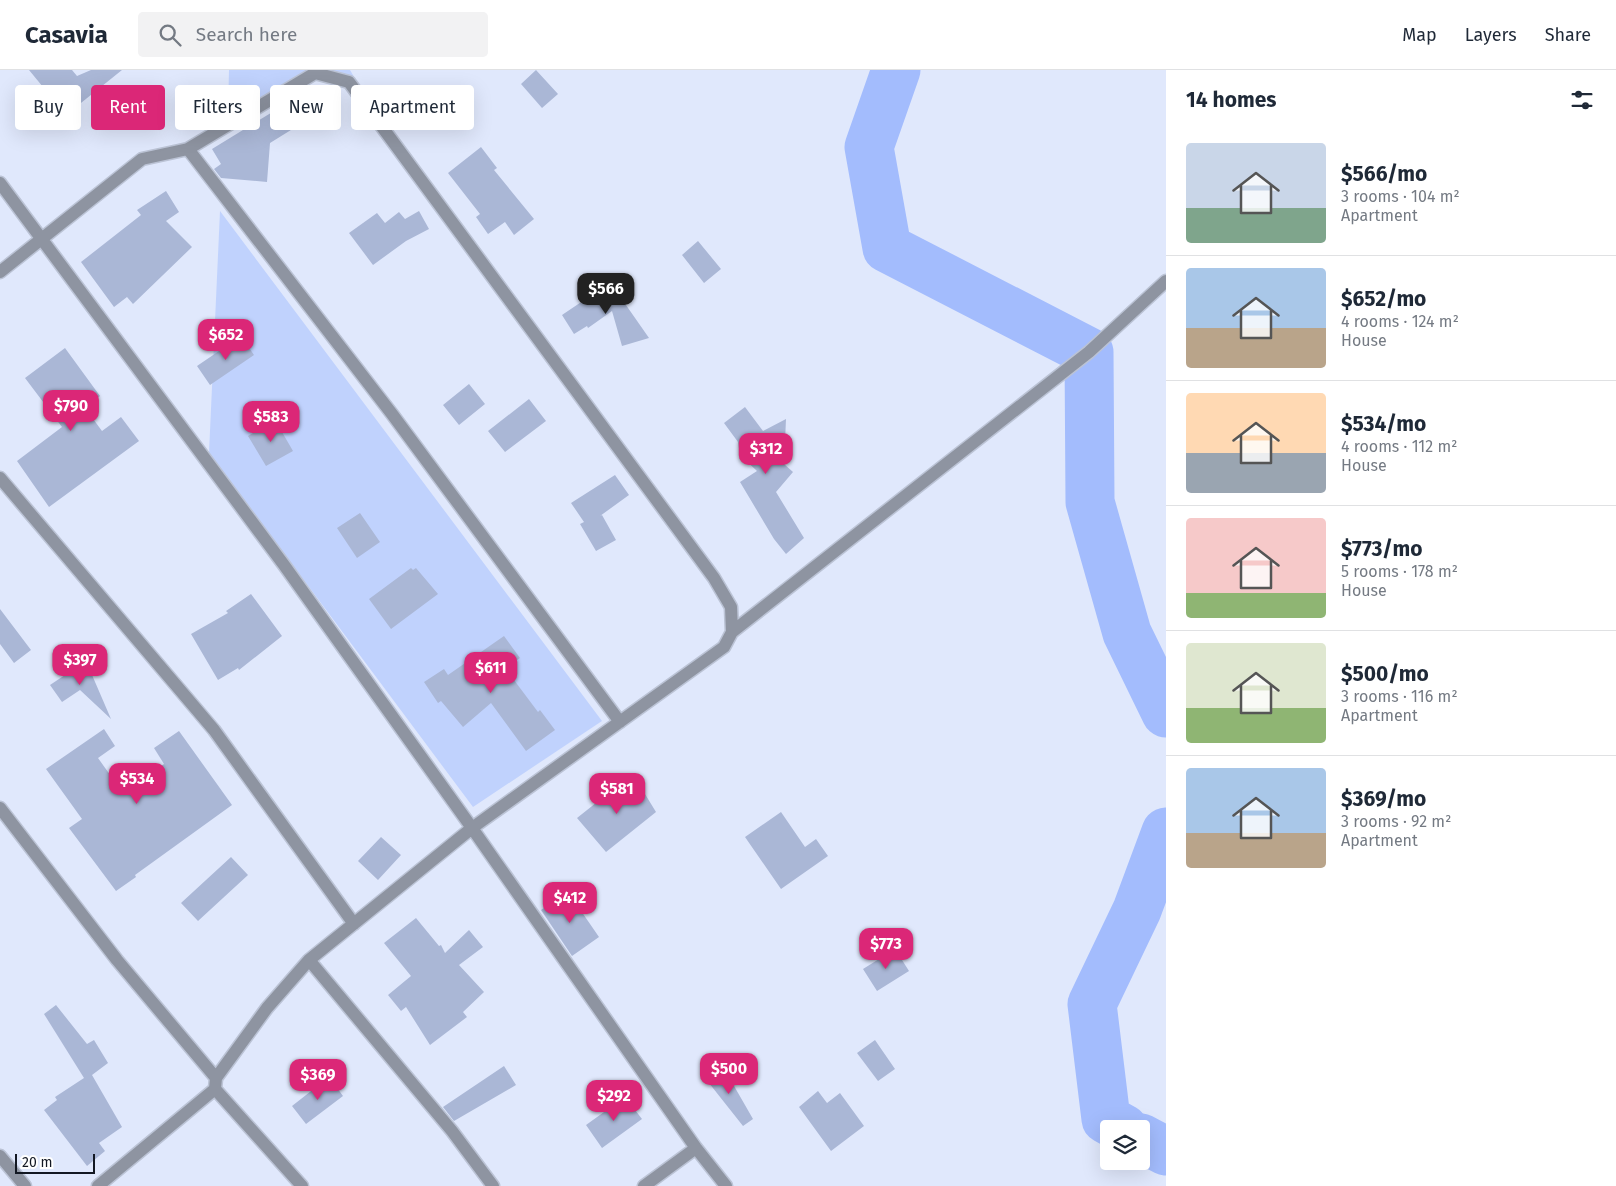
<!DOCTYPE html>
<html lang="en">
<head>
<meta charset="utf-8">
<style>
  body { margin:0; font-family:"Fira Sans",sans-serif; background:#f2f2f3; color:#1f2937; height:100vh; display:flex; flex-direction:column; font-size:19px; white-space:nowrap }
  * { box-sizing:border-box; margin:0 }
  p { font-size:16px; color:#747a83 }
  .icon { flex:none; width:28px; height:28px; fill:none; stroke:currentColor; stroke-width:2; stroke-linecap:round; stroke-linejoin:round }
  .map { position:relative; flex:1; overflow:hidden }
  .details { display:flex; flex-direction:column; background:#fff; width:450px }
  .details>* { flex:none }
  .top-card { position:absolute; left:15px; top:15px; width:475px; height:45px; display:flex; gap:10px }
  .controls { position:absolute; left:1100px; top:1050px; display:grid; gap:10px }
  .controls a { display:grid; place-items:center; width:50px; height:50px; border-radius:5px; background:#fff; box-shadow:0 5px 20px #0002; font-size:25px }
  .scale { position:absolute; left:15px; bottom:12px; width:80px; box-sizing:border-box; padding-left:5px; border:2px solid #131823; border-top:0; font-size:14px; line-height:18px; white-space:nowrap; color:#131823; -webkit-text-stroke:4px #fff; paint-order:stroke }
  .price { position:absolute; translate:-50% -42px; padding:0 11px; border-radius:10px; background:#db2777; color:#fff; font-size:16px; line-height:32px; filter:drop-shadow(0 1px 2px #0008) }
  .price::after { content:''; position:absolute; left:50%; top:30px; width:15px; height:11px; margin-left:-8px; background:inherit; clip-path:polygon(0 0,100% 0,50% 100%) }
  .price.current { background:#222; color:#fff }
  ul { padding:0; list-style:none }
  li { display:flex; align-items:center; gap:15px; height:125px; padding:0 20px }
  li+li { border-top:1px solid #e0e1e3 }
  li span { display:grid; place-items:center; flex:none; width:140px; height:100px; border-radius:5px; color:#555 }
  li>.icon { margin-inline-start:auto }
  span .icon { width:60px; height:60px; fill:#fffc; stroke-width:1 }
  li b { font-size:21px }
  h2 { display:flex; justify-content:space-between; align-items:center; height:60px; padding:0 20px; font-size:21px }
  .pill { padding:0 18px; border-radius:5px; background:#fff; box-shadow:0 5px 20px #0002; font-size:18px; line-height:45px }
  .pill.current { background:#db2777; color:#fff }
  header { display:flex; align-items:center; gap:30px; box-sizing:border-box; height:70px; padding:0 25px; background:#fff; border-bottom:1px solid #e0e1e3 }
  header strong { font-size:24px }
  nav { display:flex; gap:28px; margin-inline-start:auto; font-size:18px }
  .search { width:350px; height:45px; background:#f2f2f3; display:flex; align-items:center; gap:12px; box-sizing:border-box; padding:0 18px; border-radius:5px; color:#747a83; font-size:19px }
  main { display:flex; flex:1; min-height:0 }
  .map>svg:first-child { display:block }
  .green { fill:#c0d2fd }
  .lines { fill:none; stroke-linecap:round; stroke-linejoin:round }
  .river { stroke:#a3bcfd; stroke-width:49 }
  .building { fill:#aab7d6 }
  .street-casing { stroke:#bbc3d5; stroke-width:15 }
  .street { stroke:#8e94a1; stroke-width:12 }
</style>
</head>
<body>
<header>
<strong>Casavia</strong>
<div class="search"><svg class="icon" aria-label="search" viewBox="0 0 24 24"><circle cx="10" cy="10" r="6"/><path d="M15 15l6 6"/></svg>Search here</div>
<nav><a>Map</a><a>Layers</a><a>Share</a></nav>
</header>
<main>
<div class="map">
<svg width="1166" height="1116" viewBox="0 0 1166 1116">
  <rect width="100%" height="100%" fill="#e0e8fc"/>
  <path class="green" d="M 229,0 L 350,0 L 357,12 L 312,5 L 228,42 Z
    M 220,141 L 602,651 L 473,737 L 209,383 Z"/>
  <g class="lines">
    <path class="river" d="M 896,0 L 869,77 L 887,178 L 1089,282 L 1090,432 L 1127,563 L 1166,643
      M 1124,1059 L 1106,1049 L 1092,934 L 1137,840 L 1166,762
      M 1141,1068 L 1166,1081"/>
  </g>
  <path class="building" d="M 29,0 L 72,0 L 77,6 L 91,0 L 122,0 L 66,45 Z
    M 536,0 L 558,24 L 542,38 L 521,14 Z
    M 315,16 L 328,37 L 270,73 L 267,112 L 221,108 L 214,99 L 221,94 L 212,79 Z
    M 481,77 L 497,98 L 494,100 L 534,149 L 514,165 L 505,152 L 488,164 L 476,147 L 480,144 L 448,103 Z
    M 166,121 L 179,142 L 166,151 L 192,177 L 133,234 L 127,227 L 114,237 L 81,192 L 141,145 L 137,140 Z
    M 419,141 L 429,159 L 406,171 L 373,195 L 349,163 L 377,143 L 385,153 L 399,142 L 405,149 Z
    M 698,171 L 721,199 L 704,213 L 682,185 Z
    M 605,206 L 612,215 L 649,268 L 622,276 L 612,241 L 588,258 L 587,256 L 574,264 L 562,245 L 605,216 L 603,207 Z
    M 241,266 L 254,285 L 210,315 L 197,296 Z
    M 65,278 L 100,326 L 85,338 L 102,361 L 121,347 L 139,371 L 49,437 L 17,391 L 62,357 L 25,308 Z
    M 469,314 L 485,334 L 459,355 L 443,335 Z
    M 529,329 L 546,351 L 505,382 L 488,361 Z
    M 745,337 L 763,361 L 786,349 L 784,394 L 793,402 L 776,422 L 804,468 L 786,484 L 774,469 L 740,412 L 757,401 L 740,385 L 738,372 L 724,353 Z
    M 275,350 L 293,381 L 266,396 L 248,366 Z
    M 615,405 L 629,425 L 600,446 L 602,445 L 616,470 L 596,481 L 580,454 L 584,452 L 571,433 Z
    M 360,443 L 380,472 L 357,488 L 337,458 Z
    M 411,498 L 413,500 L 416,498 L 438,524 L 391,559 L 369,529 Z
    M 251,524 L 282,566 L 239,600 L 238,598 L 218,610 L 191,564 L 228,543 L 226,541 Z
    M 0,539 L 31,580 L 14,593 L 0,574 Z
    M 504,566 L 520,588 L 505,598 L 538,642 L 540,640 L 555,660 L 526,681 L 491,633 L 463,657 L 441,631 L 438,633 L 424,612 L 444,599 L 448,605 Z
    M 86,591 L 111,649 L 80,620 L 62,632 L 50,615 Z
    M 104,659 L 115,676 L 98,688 L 123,723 L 164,694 L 154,678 L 179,661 L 232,735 L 135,805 L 136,807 L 116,821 L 69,758 L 82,749 L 46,699 Z
    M 637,711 L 656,742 L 606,782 L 577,748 L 621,713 L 626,719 Z
    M 781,742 L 805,777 L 816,769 L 828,786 L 781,819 L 745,767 Z
    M 381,767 L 401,785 L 378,810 L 358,791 Z
    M 231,787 L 248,805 L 198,851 L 181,833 Z
    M 568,822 L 599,867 L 572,886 L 541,840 Z
    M 416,848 L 439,876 L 441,875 L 445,883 L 469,860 L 483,877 L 459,895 L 484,922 L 463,942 L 467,947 L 430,975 L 406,937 L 401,941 L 388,925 L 411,906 L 384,873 Z
    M 895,879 L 909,901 L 877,921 L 863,899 Z
    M 56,935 L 87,974 L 94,970 L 108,993 L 92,1005 L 122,1057 L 99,1073 L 105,1081 L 87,1096 L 44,1040 L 57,1030 L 55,1027 L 84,1008 L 44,944 Z
    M 875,970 L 895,999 L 878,1011 L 857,983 Z
    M 722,995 L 753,1049 L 743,1056 L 705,1008 Z
    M 504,996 L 516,1015 L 454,1051 L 443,1037 Z
    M 329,1007 L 343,1026 L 306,1054 L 292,1036 Z
    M 818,1021 L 827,1033 L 840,1023 L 864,1056 L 831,1081 L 799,1037 Z
    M 625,1027 L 642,1049 L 602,1078 L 586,1055 Z"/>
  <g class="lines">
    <g class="street-casing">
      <path id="street" d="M 0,113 L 284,495 L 472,758 L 696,1078 L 726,1116
        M 0,202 L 142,89 L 188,79 L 392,344 L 620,652
        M 0,408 L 214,660 L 354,854
        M 732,562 L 1089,282 L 1166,211
        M 0,738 L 117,890 L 216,1008
        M 309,890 L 452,1061 L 493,1116
        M 215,1019 L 302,1116
        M 0,1086 L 25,1116
        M 98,1116 L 215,1019 L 216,1008 L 267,938 L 309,890 L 472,758 L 724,577 L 732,562 L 731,537 L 714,508 L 349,12 L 315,3 L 188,79
        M 644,1116 L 696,1078"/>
    </g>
    <use href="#street" class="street"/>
  </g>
</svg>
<div class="controls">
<a><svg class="icon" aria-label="layers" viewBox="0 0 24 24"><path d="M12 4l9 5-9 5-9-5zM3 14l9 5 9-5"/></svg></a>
</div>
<div class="scale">20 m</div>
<b class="price current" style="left:606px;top:245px">$566</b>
<b class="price" style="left:226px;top:291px">$652</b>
<b class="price" style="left:71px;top:362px">$790</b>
<b class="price" style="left:271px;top:373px">$583</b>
<b class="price" style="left:766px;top:405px">$312</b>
<b class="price" style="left:80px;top:616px">$397</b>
<b class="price" style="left:491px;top:624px">$611</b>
<b class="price" style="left:137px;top:735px">$534</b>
<b class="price" style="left:617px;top:745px">$581</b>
<b class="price" style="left:570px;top:854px">$412</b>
<b class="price" style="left:886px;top:900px">$773</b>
<b class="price" style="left:729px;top:1025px">$500</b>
<b class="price" style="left:318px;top:1031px">$369</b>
<b class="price" style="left:614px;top:1052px">$292</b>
<div class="top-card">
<a class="pill">Buy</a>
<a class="pill current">Rent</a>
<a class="pill">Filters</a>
<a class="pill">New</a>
<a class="pill">Apartment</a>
</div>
</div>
<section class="details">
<h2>14 homes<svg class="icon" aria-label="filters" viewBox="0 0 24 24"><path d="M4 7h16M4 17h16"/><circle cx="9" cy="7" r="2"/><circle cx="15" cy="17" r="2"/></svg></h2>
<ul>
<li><span style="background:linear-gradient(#c9d6e8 65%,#7fa58c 0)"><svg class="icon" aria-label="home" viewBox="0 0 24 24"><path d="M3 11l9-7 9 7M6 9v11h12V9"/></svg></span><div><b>$566/mo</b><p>3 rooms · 104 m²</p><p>Apartment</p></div></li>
<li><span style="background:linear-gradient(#a9c7e8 60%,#b9a48a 0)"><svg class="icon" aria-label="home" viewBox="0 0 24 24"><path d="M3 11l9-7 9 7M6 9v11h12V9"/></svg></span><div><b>$652/mo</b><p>4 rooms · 124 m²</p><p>House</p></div></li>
<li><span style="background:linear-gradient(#ffd9b3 60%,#9aa5b1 0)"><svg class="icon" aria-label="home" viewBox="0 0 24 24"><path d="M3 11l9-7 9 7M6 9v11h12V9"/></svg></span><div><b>$534/mo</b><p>4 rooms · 112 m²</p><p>House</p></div></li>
<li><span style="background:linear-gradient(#f6c9c9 75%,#8fb573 0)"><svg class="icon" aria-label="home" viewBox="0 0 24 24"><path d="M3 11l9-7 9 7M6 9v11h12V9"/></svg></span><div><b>$773/mo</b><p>5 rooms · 178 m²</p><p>House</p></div></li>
<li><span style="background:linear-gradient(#dfe7d0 65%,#8fb573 0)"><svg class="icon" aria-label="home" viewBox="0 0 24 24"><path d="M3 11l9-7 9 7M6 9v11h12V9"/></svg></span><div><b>$500/mo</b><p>3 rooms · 116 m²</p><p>Apartment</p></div></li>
<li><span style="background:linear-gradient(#a9c7e8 65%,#b9a48a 0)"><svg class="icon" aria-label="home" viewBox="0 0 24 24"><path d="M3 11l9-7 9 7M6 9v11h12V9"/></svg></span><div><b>$369/mo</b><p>3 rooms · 92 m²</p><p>Apartment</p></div></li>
</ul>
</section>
</main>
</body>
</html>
